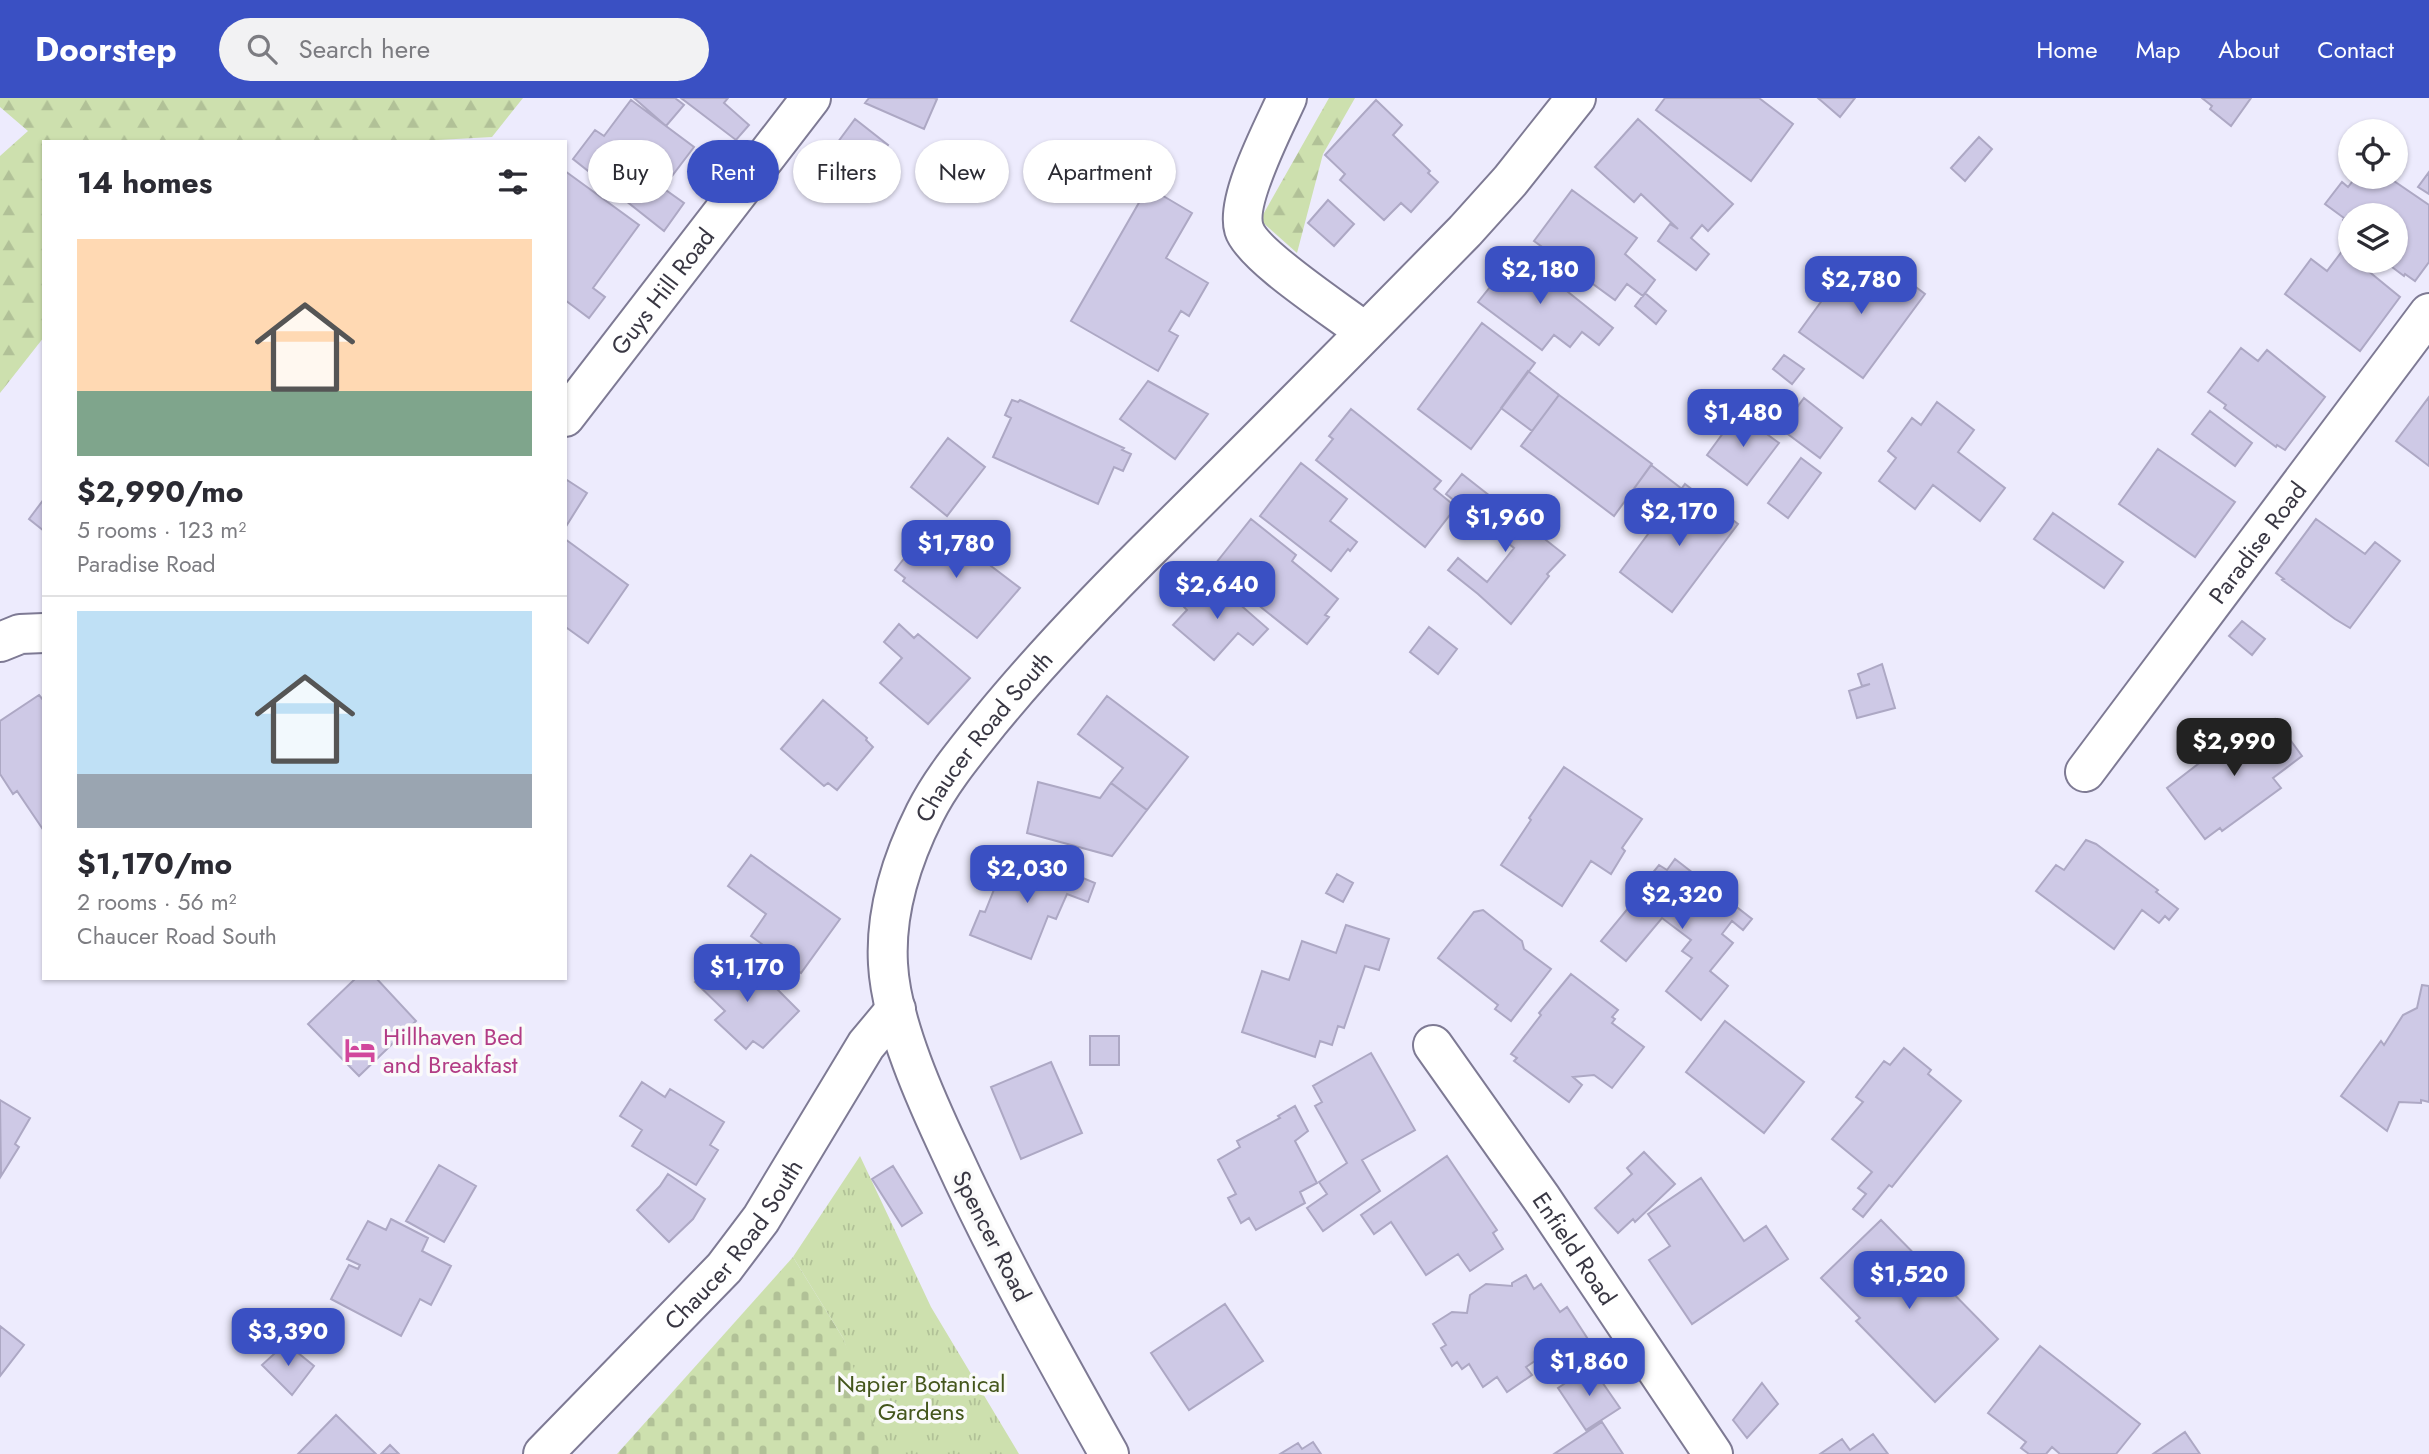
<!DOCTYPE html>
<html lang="en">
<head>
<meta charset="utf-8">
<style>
  body { margin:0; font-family:Jost,sans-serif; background:#f2f2f3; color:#2b2b33; height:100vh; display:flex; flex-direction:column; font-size:26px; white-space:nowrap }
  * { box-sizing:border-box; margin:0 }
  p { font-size:23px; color:#7c7c81 }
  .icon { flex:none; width:38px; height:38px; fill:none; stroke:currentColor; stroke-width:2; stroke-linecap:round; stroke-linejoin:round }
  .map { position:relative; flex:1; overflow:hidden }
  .details { position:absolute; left:42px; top:42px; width:525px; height:840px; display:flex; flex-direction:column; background:#fff; border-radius:0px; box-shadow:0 2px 5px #0004 }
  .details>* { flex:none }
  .hud { position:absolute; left:588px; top:42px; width:665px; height:63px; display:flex; gap:14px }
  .fabs { position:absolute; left:2338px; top:21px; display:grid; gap:14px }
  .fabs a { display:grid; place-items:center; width:70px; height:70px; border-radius:50%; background:#fff; box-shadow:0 2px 5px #0004; font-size:35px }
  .price { position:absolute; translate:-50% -60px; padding:0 16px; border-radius:14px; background:#3a50c3; color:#fff; font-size:23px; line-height:46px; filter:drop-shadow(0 2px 4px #0008) }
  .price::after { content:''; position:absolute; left:50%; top:42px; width:21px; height:16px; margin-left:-10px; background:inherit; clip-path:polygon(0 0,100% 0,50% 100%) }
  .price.on { background:#222; color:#fff }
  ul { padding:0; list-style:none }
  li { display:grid; align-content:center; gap:14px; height:371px; padding:0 35px }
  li+li { border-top:2px solid #e1e1e2 }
  li span { display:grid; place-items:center; height:217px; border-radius:0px; color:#555 }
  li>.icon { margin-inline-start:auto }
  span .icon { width:126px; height:126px; fill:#fffc; stroke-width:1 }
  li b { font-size:30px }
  h2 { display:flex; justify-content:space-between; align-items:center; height:84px; padding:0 35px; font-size:30px }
  .pill { padding:0 24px; border-radius:32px; background:#fff; box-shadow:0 2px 5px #0004; font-size:24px; line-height:63px }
  .pill.on { background:#3a50c3; color:#fff }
  header { display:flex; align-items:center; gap:42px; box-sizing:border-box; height:98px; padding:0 35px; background:#3a50c3; color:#fff }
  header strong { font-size:33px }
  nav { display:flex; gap:38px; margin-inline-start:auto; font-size:24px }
  .search { width:490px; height:63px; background:#f2f2f3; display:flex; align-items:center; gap:18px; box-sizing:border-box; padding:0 24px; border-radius:38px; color:#7c7c81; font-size:26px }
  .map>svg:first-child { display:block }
  .forest { fill:url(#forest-firs) }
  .cemetery { fill:url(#cemetery-stones) }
  .park { fill:url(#park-tufts) }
  .building { fill:#cec9e6; stroke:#ada8c4; stroke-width:2 }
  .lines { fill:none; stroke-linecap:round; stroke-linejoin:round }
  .minor-casing { stroke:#7e7a94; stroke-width:42 }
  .tertiary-casing { stroke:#7e7a94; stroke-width:42 }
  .minor { stroke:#fff; stroke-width:38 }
  .tertiary { stroke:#fff; stroke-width:38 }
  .labels { text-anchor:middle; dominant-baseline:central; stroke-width:7; stroke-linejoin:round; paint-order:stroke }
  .street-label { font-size:24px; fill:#393743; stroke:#fafafa }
  .hotel-label { font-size:24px; fill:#b23c85; stroke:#fafafa; text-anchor:start }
  .park-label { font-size:24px; fill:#44561c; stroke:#fafafa }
</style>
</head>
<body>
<header>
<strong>Doorstep</strong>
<div class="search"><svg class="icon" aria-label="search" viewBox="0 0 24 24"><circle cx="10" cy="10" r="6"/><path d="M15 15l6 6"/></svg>Search here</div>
<nav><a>Home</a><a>Map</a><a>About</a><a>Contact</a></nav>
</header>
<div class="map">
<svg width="2429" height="1356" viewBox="0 0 2429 1356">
  <defs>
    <pattern id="forest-firs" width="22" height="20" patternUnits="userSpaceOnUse" patternTransform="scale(1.75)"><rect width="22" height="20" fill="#cde0ae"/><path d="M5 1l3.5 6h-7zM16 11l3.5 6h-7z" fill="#b1c197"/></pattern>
    <pattern id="cemetery-stones" width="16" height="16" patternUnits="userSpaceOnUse" patternTransform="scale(1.75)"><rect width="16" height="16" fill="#cde0ae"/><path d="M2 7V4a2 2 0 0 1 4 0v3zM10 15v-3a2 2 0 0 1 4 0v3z" fill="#b1c197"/></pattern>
    <pattern id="park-tufts" width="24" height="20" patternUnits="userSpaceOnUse" patternTransform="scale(1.75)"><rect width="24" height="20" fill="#cde0ae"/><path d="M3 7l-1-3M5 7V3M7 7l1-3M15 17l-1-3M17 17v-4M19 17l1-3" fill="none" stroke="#b1c197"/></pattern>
  </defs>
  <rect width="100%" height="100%" fill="#edebfd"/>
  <path class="forest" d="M 0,0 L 523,0 L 492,39 L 402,44 L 44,44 L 44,239 L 0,295 L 0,58 L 28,33 L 0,9 Z
    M 1329,0 L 1355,0 L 1323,56 L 1297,155 L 1260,122 Z"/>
  <path class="cemetery" d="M 793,1159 L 843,1240 L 891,1356 L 617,1356 Z"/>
  <path class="park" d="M 860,1058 L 931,1209 L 1019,1356 L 884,1356 L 843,1240 L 793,1159 Z"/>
  <path class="building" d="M 634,0 L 675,0 L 684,7 L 666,28 Z
    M 681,0 L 728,0 L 724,5 L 749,27 L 736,42 Z
    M 869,0 L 934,0 L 937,1 L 924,31 L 865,5 Z
    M 1665,0 L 1759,0 L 1793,26 L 1751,83 L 1656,12 Z
    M 1818,0 L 1855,0 L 1840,19 Z
    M 2202,0 L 2251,0 L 2231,28 L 2210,11 L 2212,8 Z
    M 631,2 L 694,49 L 663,90 L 684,105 L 664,133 L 573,61 L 595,32 L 604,38 Z
    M 1376,2 L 1402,27 L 1393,37 L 1430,73 L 1428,75 L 1438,84 L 1411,114 L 1401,105 L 1384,122 L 1340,82 L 1345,76 L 1325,57 Z
    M 855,21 L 888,47 L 865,78 L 832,52 Z
    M 1638,21 L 1733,106 L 1708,133 L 1702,127 L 1691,140 L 1709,156 L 1696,172 L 1658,143 L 1670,126 L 1678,131 L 1641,96 L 1634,104 L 1595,69 Z
    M 1979,39 L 1992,51 L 1965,83 L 1951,70 Z
    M 565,73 L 639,127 L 593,190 L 605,199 L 589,220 L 565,202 Z
    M 2429,74 L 2429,96 L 2418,89 Z
    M 2356,79 L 2388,79 L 2429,107 L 2429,164 L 2415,183 L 2405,176 L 2404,178 L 2384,163 L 2396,163 L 2396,117 L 2350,117 L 2350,127 L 2343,122 L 2344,120 L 2325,106 L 2342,84 L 2348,89 Z
    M 1148,89 L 1192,115 L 1166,160 L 1208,185 L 1189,218 L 1181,213 L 1169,233 L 1178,238 L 1158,273 L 1071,223 Z
    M 1572,92 L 1637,140 L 1625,156 L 1655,182 L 1643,198 L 1627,186 L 1615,202 L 1534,143 Z
    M 1328,102 L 1354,126 L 1334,148 L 1308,125 Z
    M 2343,152 L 2350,158 L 2350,163 L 2356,163 L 2400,199 L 2360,253 L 2285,196 L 2311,161 L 2327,173 Z
    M 1518,154 L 1613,230 L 1599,247 L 1582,234 L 1570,249 L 1554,237 L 1542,252 L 1478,204 L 1502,174 L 1499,172 L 1510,158 L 1513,160 Z
    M 1853,160 L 1889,186 L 1897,175 L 1925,196 L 1863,280 L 1799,234 Z
    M 1645,195 L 1666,213 L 1656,226 L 1635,208 Z
    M 1482,225 L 1535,265 L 1471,351 L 1418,311 Z
    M 2241,250 L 2258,263 L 2267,252 L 2325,299 L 2285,352 L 2277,347 L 2276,349 L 2224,310 L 2226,307 L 2208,294 Z
    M 1784,257 L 1804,271 L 1792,286 L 1773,271 Z
    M 1528,273 L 1559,297 L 1532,333 L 1501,310 Z
    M 1148,283 L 1208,316 L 1175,361 L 1120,321 Z
    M 1559,297 L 1652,366 L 1614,418 L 1521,348 Z
    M 2429,299 L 2429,368 L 2396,343 Z
    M 1804,300 L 1842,330 L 1820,360 L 1781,331 Z
    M 1012,302 L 1018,304 L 1020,302 L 1124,350 L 1122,352 L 1131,356 L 1123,373 L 1114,369 L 1098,406 L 993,359 L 1011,320 L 1005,317 Z
    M 1937,304 L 1974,332 L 1958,354 L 2005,390 L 1980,423 L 1933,387 L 1915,411 L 1879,383 L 1896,360 L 1888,353 L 1912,320 L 1921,327 Z
    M 1351,311 L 1441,383 L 1434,391 L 1456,409 L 1425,449 L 1316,362 L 1333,341 L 1329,338 Z
    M 2210,313 L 2252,345 L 2235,368 L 2192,336 Z
    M 1738,315 L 1779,345 L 1747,387 L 1707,357 Z
    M 948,340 L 985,369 L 947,418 L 911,389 Z
    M 2158,351 L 2235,404 L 2195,459 L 2119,406 Z
    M 1801,360 L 1821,375 L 1788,420 L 1768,405 Z
    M 1301,365 L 1347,401 L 1330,423 L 1357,444 L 1350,453 L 1348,451 L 1331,473 L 1260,418 Z
    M 1651,367 L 1682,391 L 1656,426 L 1625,403 Z
    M 1462,376 L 1565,457 L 1547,476 L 1549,478 L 1511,526 L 1478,496 L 1448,472 L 1458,460 L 1487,484 L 1514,450 L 1446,396 Z
    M 567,382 L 587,395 L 565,430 L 565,384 Z
    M 1685,386 L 1738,426 L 1672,514 L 1620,474 Z
    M 44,401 L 44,433 L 29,421 Z
    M 2053,415 L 2123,464 L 2104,490 L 2034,441 Z
    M 1251,421 L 1296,457 L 1292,463 L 1338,501 L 1325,517 L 1329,519 L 1307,546 L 1212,470 Z
    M 2316,421 L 2365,456 L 2375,444 L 2400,463 L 2350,530 L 2335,521 L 2282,482 L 2284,481 L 2276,475 Z
    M 933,424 L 1020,490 L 977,540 L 903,483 L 905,480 L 895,472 Z
    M 565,441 L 628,487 L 588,545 L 567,530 L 565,532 Z
    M 1213,483 L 1268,531 L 1253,547 L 1238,535 L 1214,562 L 1173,527 L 1187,512 L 1180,505 L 1192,491 L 1201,498 Z
    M 2242,523 L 2265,541 L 2252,557 L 2229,538 Z
    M 899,526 L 914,540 L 918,536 L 970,580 L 928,626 L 880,585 L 902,560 L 884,544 Z
    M 1429,529 L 1457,551 L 1438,576 L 1410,554 Z
    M 1882,566 L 1895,610 L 1857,620 L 1849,593 L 1870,586 L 1862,588 L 1858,576 Z
    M 39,597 L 44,603 L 44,733 L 17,693 L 13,696 L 0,676 L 0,623 Z
    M 1107,598 L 1188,659 L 1147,712 L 1111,685 L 1123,670 L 1078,636 Z
    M 823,602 L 867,640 L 866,642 L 873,649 L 837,692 L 828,685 L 824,688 L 781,651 Z
    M 2275,621 L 2302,658 L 2273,680 L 2281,690 L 2222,733 L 2220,730 L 2205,741 L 2167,690 L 2211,656 L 2212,643 L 2224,634 L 2240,637 L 2245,643 Z
    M 1564,669 L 1642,721 L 1622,750 L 1625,753 L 1611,776 L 1591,763 L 1562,808 L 1501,767 L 1531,722 L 1529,720 Z
    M 1038,684 L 1100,700 L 1111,685 L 1147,712 L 1112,758 L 1027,735 Z
    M 2086,742 L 2096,746 L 2158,792 L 2156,794 L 2178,811 L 2169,822 L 2165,818 L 2159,825 L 2142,812 L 2114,851 L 2036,793 L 2056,767 L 2064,772 Z
    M 751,757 L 840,821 L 801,875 L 751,838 L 766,816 L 728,788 Z
    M 1007,759 L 1041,773 L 1045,764 L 1095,785 L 1088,804 L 1067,796 L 1056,821 L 1048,818 L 1031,861 L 970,837 L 980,813 L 985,814 Z
    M 1675,761 L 1752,821 L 1743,832 L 1732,823 L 1722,836 L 1733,845 L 1710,873 L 1728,888 L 1701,922 L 1666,893 L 1692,860 L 1682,853 L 1691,842 L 1662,820 L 1626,863 L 1601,843 L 1649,785 L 1646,783 L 1659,767 L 1667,772 Z
    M 1337,776 L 1353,785 L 1343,804 L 1326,795 Z
    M 1483,812 L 1522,843 L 1524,851 L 1551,871 L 1511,923 L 1495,911 L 1498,907 L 1438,860 L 1474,814 Z
    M 1346,827 L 1389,841 L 1379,872 L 1365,868 L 1344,930 L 1338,928 L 1332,947 L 1320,943 L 1315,959 L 1242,934 L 1262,873 L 1289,882 L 1302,843 L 1336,855 Z
    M 719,859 L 741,880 L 753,867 L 799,913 L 763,950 L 753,943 L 746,951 L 715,922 L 725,913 L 695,884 Z
    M 1571,876 L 1618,912 L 1612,919 L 1615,921 L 1612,925 L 1644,949 L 1612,990 L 1594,977 L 1573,979 L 1582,987 L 1569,1004 L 1514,963 L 1517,960 L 1511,956 L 1541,917 L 1539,915 Z
    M 356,880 L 376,880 L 416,923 L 359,978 L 308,926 Z
    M 2422,887 L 2429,888 L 2429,1004 L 2421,1002 L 2421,1005 L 2399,1004 L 2387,1033 L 2341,998 L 2381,943 L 2384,947 L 2403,917 L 2417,910 Z
    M 1725,923 L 1804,984 L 1764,1035 L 1686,974 Z
    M 1090,938 L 1119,938 L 1119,967 L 1090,967 Z
    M 1904,950 L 1931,972 L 1928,976 L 1961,1003 L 1892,1089 L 1889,1087 L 1863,1119 L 1853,1111 L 1866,1096 L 1858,1090 L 1872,1074 L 1832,1041 L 1863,1004 L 1856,999 L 1884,963 L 1890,967 Z
    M 1371,955 L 1415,1032 L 1362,1062 L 1380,1093 L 1323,1133 L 1307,1110 L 1327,1096 L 1319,1084 L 1347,1065 L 1315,1008 L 1322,1004 L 1313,988 Z
    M 1051,964 L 1082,1035 L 1021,1061 L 991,989 Z
    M 642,984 L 665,999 L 670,991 L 724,1024 L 710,1047 L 718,1052 L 696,1087 L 632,1048 L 642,1032 L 620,1018 Z
    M 0,1002 L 30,1020 L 15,1046 L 19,1049 L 1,1078 Z
    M 1295,1008 L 1308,1033 L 1295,1043 L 1317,1085 L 1300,1094 L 1305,1105 L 1256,1132 L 1249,1120 L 1241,1125 L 1228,1100 L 1236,1096 L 1218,1062 L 1240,1049 L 1237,1043 L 1280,1020 L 1278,1018 Z
    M 1644,1054 L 1675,1086 L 1635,1124 L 1633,1121 L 1618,1135 L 1595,1110 L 1632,1076 L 1627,1070 Z
    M 1447,1058 L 1497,1132 L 1493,1135 L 1503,1151 L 1470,1173 L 1458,1156 L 1426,1177 L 1391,1124 L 1374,1136 L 1361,1117 Z
    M 439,1067 L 476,1088 L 444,1144 L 406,1123 Z
    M 893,1068 L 922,1115 L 902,1128 L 872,1081 Z
    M 668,1076 L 705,1101 L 693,1121 L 669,1144 L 637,1112 L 660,1088 Z
    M 1701,1080 L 1744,1143 L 1766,1128 L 1788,1161 L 1692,1226 L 1649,1162 L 1670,1148 L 1648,1116 Z
    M 391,1121 L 428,1140 L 422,1153 L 451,1168 L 431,1207 L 420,1201 L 401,1238 L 331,1201 L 349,1167 L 358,1171 L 360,1167 L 347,1161 L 368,1123 L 386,1132 Z
    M 1881,1122 L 1998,1241 L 1935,1304 L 1856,1223 L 1860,1220 L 1821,1180 Z
    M 1526,1177 L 1534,1191 L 1541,1186 L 1560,1214 L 1567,1209 L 1595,1252 L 1565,1272 L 1546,1243 L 1544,1244 L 1550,1253 L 1526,1269 L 1532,1277 L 1507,1294 L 1497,1279 L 1483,1289 L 1469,1266 L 1462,1271 L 1457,1264 L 1452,1268 L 1441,1250 L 1446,1247 L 1433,1226 L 1452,1214 L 1467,1215 L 1470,1197 L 1486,1186 L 1512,1188 L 1512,1185 Z
    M 1225,1206 L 1263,1263 L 1189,1312 L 1151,1255 Z
    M 0,1228 L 24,1247 L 0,1278 Z
    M 286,1245 L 314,1268 L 292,1297 L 262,1267 Z
    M 2040,1248 L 2140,1326 L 2116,1356 L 2060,1356 L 2052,1349 L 2046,1356 L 2029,1356 L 2021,1350 L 2026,1344 L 1988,1315 Z
    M 1591,1268 L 1620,1310 L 1586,1332 L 1558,1290 Z
    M 1762,1285 L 1778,1306 L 1747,1340 L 1733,1322 Z
    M 336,1317 L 376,1356 L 298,1356 Z
    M 1602,1324 L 1623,1356 L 1554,1356 Z
    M 2185,1334 L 2200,1356 L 2153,1356 Z
    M 1873,1336 L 1888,1356 L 1820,1356 L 1842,1341 L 1850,1352 Z
    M 1313,1344 L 1321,1356 L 1280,1356 L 1298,1345 L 1302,1351 Z
    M 390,1347 L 399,1356 L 381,1356 Z"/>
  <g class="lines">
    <g class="minor-casing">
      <g id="minor">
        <path d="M 1287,0 C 1274,29 1235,102 1244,131 C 1252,158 1340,214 1365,234"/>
        <path id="s1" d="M 565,319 L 811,0"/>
        <path d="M 0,544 L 20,536 L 44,535"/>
        <path id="s2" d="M 2085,674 L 2429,215"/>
        <path id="s3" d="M 1433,947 L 1542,1101 L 1713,1356"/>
        <path id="s4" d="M 543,1356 L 724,1170 L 761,1121 L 866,947 L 896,911"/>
      </g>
    </g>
    <g class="tertiary-casing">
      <g id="tertiary">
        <path id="s5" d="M 1109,1356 C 1054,1258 999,1160 952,1057 C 927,1004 891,925 888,866 C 885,814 902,761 925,715 C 942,681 967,652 990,623 C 1044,557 1103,496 1164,436 C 1265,336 1365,235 1465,133 L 1510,83 L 1576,0"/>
      </g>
    </g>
    <use href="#minor" class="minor"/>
    <use href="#tertiary" class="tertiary"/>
  </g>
  <defs>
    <g id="hotel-bare" transform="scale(2.415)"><path d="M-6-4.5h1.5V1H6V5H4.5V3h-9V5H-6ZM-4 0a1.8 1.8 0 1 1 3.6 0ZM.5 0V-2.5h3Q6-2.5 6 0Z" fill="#d1479c" stroke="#fafafa" stroke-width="2.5" paint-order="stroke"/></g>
  </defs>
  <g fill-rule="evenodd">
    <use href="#hotel-bare" x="360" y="952"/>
  </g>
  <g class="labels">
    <g class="street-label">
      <text stroke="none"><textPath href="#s1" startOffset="159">Guys Hill Road</textPath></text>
      <text stroke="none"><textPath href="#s2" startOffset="287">Paradise Road</textPath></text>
      <text stroke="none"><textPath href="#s5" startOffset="794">Chaucer Road South</textPath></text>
      <text transform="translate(992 1138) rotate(63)">Spencer Road</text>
      <text stroke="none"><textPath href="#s4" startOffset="284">Chaucer Road South</textPath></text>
      <text stroke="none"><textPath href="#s3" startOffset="248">Enfield Road</textPath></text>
    </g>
    <g class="hotel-label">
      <text x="383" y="938">Hillhaven Bed<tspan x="383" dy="28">and Breakfast</tspan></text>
    </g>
    <g class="park-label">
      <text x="921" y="1285">Napier Botanical<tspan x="921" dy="28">Gardens</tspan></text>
    </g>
  </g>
</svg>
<div class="fabs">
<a><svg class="icon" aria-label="locate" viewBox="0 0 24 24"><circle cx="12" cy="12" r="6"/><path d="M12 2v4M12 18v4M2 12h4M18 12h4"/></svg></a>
<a><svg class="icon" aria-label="layers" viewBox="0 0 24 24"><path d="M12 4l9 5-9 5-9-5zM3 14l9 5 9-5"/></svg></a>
</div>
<b class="price" style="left:1540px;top:208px">$2,180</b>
<b class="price" style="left:1861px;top:218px">$2,780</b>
<b class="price" style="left:1743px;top:351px">$1,480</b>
<b class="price" style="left:1679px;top:450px">$2,170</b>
<b class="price" style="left:1505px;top:456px">$1,960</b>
<b class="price" style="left:956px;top:482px">$1,780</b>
<b class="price" style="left:1217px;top:523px">$2,640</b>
<b class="price on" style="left:2234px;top:680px">$2,990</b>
<b class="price" style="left:1027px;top:807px">$2,030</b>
<b class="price" style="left:1682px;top:833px">$2,320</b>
<b class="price" style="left:747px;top:906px">$1,170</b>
<b class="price" style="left:1909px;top:1213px">$1,520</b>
<b class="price" style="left:288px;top:1270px">$3,390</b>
<b class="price" style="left:1589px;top:1300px">$1,860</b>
<div class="hud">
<a class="pill">Buy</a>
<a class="pill on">Rent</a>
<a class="pill">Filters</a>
<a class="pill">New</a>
<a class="pill">Apartment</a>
</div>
<section class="details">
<h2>14 homes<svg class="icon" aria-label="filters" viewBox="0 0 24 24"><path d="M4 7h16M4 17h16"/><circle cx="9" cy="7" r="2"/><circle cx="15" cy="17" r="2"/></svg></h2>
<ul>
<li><span style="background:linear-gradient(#ffd9b3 70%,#7fa58c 0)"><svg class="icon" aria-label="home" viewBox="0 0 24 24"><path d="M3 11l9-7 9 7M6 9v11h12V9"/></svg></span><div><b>$2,990/mo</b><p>5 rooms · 123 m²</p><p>Paradise Road</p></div></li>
<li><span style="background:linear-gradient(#bfe0f5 75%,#9aa5b1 0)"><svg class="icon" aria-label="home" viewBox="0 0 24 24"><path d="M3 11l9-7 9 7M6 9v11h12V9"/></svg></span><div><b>$1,170/mo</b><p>2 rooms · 56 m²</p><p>Chaucer Road South</p></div></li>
</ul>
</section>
</div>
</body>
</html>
